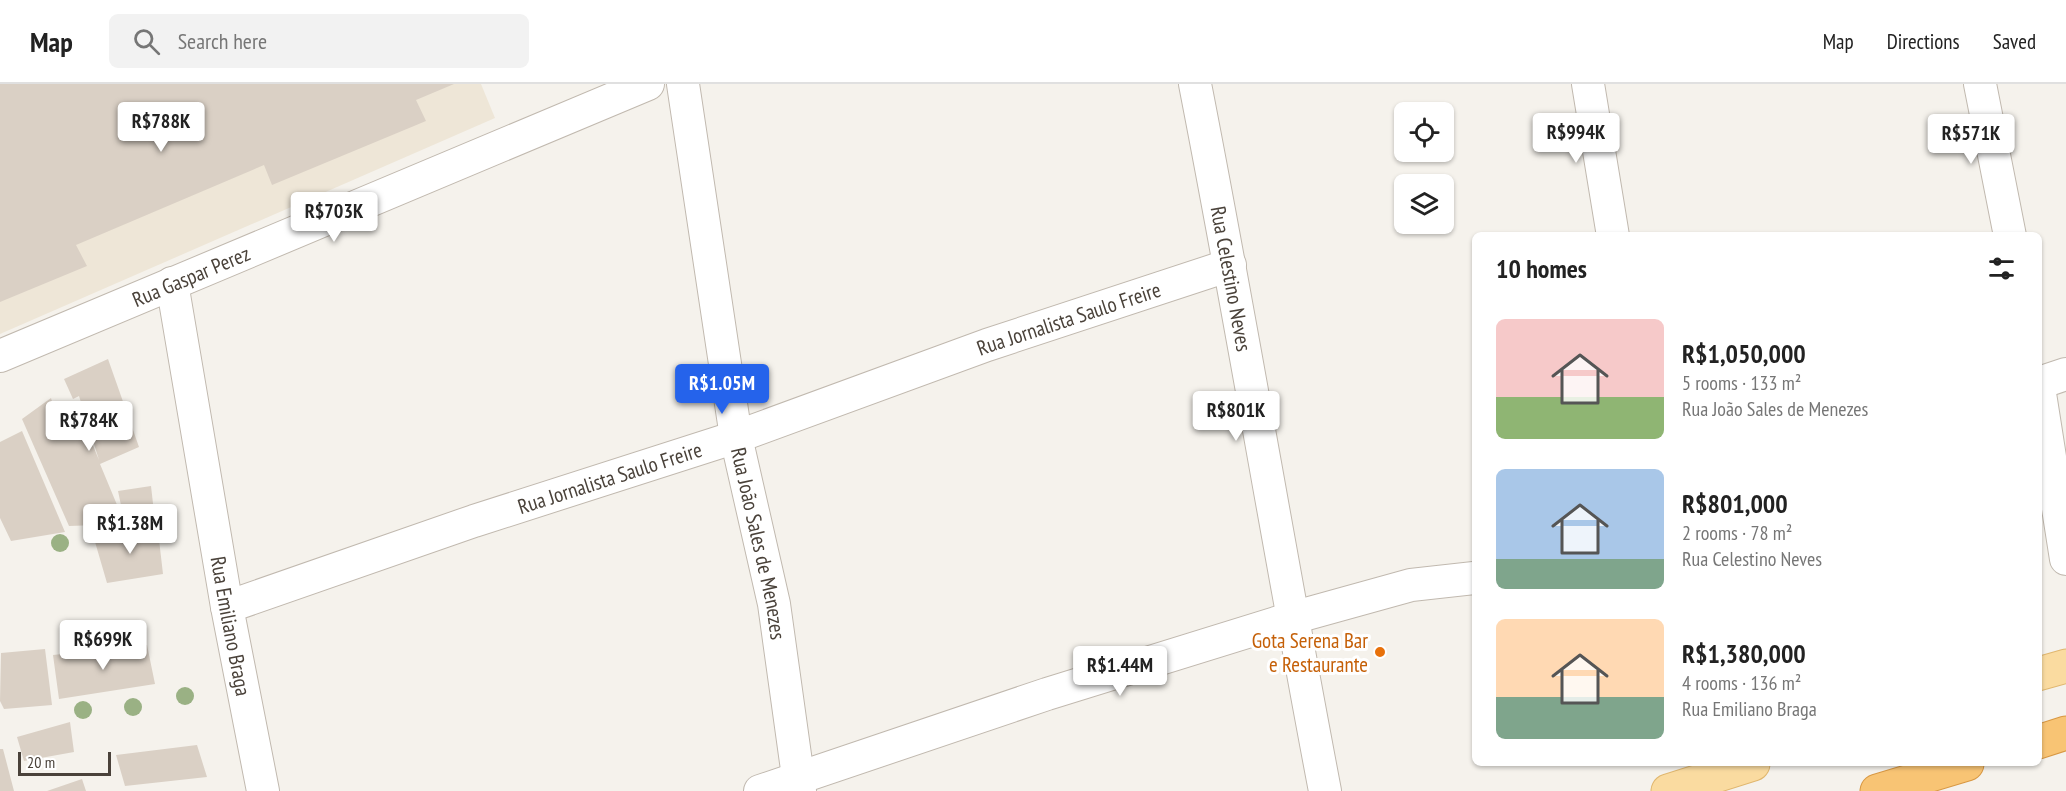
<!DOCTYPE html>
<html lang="en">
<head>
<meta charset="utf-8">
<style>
  body { margin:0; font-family:"PT Sans Narrow",sans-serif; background:#f2f2f2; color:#222; height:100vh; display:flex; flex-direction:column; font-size:22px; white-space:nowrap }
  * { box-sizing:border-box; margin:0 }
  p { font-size:20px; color:#767676 }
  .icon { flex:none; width:33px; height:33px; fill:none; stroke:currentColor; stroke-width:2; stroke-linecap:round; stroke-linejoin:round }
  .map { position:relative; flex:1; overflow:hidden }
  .sheet { position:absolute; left:1472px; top:148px; width:570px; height:534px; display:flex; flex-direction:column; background:#fff; border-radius:9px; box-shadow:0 2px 4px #0004 }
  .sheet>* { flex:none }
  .tools { position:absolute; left:1394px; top:18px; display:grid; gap:12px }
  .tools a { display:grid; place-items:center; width:60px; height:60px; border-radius:9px; background:#fff; box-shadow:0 2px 4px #0004; font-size:30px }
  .scale { position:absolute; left:18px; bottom:15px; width:93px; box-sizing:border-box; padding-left:6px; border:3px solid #4a423a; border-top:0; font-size:16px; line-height:21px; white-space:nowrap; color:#4a423a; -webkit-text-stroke:4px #fff; paint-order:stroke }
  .price { position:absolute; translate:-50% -51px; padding:0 14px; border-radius:6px; background:#fff; color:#222; font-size:20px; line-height:39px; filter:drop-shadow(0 2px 3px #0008) }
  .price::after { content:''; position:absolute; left:50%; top:36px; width:18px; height:14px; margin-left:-9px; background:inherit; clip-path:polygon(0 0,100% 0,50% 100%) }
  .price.active { background:#2563eb; color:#fff }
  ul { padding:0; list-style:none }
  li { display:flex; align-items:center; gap:18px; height:150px; padding:0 24px }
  li span { display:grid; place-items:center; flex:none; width:168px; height:120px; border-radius:9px; color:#555 }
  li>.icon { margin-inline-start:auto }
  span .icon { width:72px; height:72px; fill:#fffc; stroke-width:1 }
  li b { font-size:26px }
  h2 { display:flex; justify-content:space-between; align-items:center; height:72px; padding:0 24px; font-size:26px }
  header { display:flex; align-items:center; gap:36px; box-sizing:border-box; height:84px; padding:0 30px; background:#fff; border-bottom:2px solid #e0e0e0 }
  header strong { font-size:28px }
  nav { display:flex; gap:33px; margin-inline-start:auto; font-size:21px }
  .search { width:420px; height:54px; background:#f2f2f2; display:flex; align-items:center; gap:15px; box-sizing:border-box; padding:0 21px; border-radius:9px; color:#767676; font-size:22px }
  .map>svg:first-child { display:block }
  .education { fill:#eee6d7 }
  .building { fill:#dad0c5 }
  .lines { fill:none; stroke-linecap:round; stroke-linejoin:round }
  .minor-casing { stroke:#c1b9af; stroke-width:34 }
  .major-casing { stroke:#e0b76f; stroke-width:35 }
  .highway-casing { stroke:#d89843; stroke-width:35 }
  .minor { stroke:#fff; stroke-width:32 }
  .major { stroke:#fadba0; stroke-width:33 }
  .highway { stroke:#f8c474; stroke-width:33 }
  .tree { fill:#9ab184 }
  .food-dot { fill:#e8710a; stroke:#fff; stroke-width:2 }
  .labels { text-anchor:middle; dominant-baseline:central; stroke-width:6; stroke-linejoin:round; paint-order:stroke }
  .street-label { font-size:21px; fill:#4a423a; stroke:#fff }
  .food-label { font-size:21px; fill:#c56008; stroke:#fff; text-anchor:end }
</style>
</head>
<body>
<header>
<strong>Map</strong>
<div class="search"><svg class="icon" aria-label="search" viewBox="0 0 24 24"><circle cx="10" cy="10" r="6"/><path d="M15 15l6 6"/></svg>Search here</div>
<nav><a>Map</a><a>Directions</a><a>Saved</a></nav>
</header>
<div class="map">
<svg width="2066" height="707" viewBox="0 0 2066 707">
  <rect width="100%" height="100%" fill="#f5f2ec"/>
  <path class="education" d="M 0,0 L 481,0 L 495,34 L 0,250 Z"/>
  <path class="building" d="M 0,0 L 454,0 L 416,16 L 426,37 L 272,101 L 264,81 L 76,161 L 87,182 L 0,218 Z
    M 108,275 L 139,363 L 100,380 L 125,440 L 118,407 L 151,402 L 155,437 L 125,440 L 69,442 L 22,335 L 51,314 L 57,335 L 77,323 L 99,376 L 79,312 L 73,315 L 64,295 Z
    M 22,347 L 65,448 L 11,457 L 0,434 L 0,358 Z
    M 158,447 L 163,490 L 107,499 L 93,451 Z
    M 147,561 L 155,600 L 59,615 L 53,571 Z
    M 45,565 L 52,621 L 4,625 L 0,617 L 1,569 Z
    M 70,638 L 74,668 L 24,677 L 17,653 Z
    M 197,661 L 207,693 L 125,702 L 116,671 Z
    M 0,665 L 3,665 L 14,707 L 0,707 Z
    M 82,695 L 86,707 L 47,707 Z"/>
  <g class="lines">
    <g class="minor-casing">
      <g id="minor">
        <path id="s1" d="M 683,0 L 736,353 L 774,520 L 800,707"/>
        <path id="s2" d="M 1195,0 C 1241,235 1280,472 1325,707"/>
        <path d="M 1588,0 L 1613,152"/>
        <path d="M 1980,0 L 2010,152"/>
        <path id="s3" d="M 172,199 L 227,523 L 263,707"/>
        <path id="s4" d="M 0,272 L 648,0"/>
        <path d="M 2038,297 L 2066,475"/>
        <path d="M 2039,299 L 2066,290"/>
        <path id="s5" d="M 227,523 L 474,437 L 736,353 L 987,261 L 1230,181"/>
        <path d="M 760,707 L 1047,610 L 1292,534 L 1411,501 L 1474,494"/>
      </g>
    </g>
    <g class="major-casing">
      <path id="major" d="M 2038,590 L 2066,582
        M 1668,707 L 1753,680"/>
    </g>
    <g class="highway-casing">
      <path id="highway" d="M 2038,658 L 2066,649
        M 1877,707 L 1967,680"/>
    </g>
    <use href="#minor" class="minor"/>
    <use href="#major" class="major"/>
    <use href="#highway" class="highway"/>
  </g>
  <g class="tree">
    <circle cx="60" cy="459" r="9"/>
    <circle cx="185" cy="612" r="9"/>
    <circle cx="133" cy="623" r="9"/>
    <circle cx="83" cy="626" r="9"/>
  </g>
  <circle class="food-dot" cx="1380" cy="568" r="6"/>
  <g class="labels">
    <g class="street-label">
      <text stroke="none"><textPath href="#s4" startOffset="207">Rua Gaspar Perez</textPath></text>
      <text stroke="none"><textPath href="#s2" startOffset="198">Rua Celestino Neves</textPath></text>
      <text stroke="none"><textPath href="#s5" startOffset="890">Rua Jornalista Saulo Freire</textPath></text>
      <text stroke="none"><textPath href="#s5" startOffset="404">Rua Jornalista Saulo Freire</textPath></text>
      <text stroke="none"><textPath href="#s1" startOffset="466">Rua João Sales de Menezes</textPath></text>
      <text stroke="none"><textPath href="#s3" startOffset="348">Rua Emiliano Braga</textPath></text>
    </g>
    <g class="food-label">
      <text x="1368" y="556">Gota Serena Bar<tspan x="1368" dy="24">e Restaurante</tspan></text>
    </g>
  </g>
</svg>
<div class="tools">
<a><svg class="icon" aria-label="locate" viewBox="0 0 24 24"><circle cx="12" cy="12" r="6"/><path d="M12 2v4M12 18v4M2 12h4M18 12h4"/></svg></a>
<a><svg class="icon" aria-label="layers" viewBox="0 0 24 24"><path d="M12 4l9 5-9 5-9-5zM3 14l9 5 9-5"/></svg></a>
</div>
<div class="scale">20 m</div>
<b class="price" style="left:161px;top:69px">R$788K</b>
<b class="price" style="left:1576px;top:80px">R$994K</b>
<b class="price" style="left:1971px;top:81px">R$571K</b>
<b class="price" style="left:334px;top:159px">R$703K</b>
<b class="price active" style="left:722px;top:331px">R$1.05M</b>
<b class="price" style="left:1236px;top:358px">R$801K</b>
<b class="price" style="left:89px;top:368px">R$784K</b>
<b class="price" style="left:130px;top:471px">R$1.38M</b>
<b class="price" style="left:103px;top:587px">R$699K</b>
<b class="price" style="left:1120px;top:613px">R$1.44M</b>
<section class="sheet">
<h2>10 homes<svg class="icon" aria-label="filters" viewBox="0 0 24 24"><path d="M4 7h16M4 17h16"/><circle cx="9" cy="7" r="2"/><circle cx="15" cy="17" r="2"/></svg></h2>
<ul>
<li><span style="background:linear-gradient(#f6c9c9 65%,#8fb573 0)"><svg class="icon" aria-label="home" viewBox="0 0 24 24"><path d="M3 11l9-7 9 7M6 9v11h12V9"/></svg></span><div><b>R$1,050,000</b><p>5 rooms · 133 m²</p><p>Rua João Sales de Menezes</p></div></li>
<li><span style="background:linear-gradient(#a9c7e8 75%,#7fa58c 0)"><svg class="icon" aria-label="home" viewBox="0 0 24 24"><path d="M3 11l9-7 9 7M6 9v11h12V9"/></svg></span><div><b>R$801,000</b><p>2 rooms · 78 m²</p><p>Rua Celestino Neves</p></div></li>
<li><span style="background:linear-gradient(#ffd9b3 65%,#7fa58c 0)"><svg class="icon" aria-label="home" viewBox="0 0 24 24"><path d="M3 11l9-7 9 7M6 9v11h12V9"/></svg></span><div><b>R$1,380,000</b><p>4 rooms · 136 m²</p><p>Rua Emiliano Braga</p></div></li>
</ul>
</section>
</div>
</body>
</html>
